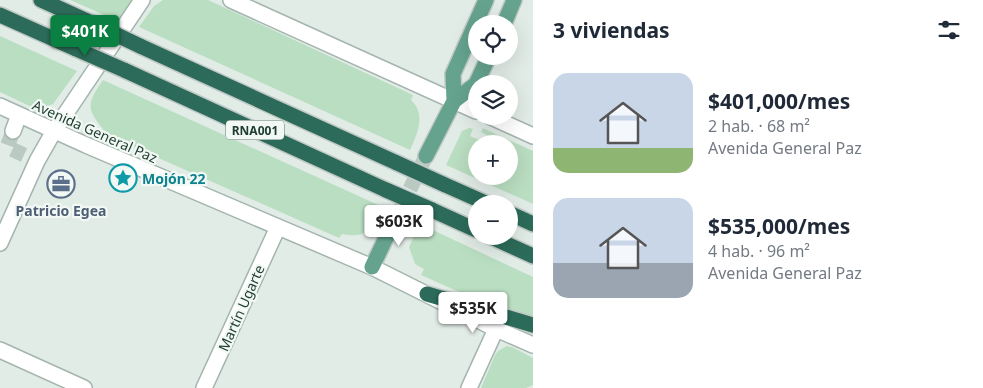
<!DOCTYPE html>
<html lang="es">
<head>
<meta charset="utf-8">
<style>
  body { margin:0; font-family:"Noto Sans",sans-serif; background:#f2f2f3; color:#1f2937; height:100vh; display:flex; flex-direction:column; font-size:19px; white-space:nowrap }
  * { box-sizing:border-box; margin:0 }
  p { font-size:16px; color:#747a83 }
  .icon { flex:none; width:28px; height:28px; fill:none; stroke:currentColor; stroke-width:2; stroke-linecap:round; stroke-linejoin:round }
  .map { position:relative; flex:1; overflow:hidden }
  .details { display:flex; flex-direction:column; background:#fff; width:450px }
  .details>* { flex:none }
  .fabs { position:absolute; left:468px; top:15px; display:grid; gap:10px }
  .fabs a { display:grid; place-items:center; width:50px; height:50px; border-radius:50%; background:#fff; box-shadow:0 5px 20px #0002; font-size:25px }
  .price { position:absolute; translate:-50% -42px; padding:0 11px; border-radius:5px; background:#fff; color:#222; font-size:16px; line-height:32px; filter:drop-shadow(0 1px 2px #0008) }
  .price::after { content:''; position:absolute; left:50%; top:30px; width:15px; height:11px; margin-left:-8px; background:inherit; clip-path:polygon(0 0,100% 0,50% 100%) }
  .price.current { background:#0b8043; color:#fff }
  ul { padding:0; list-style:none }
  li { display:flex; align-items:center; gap:15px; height:125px; padding:0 20px }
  li span { display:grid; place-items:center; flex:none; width:140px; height:100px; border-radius:15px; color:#555 }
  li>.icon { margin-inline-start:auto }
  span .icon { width:60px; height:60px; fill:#fffc; stroke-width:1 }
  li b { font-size:21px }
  h2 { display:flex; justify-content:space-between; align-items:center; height:60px; padding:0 20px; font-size:21px }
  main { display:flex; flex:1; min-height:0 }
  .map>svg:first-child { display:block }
  .green { fill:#badec1; fill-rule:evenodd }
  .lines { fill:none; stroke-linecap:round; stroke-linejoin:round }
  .minor-tunnel { stroke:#bbc9c3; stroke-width:15; stroke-dasharray:15 8; stroke-linecap:butt }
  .major-tunnel { stroke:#bbc9c3; stroke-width:15; stroke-dasharray:15 8; stroke-linecap:butt }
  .minor-casing { stroke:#a4b4ae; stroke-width:18 }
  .major-casing { stroke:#c1c9c6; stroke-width:18 }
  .highway-casing { stroke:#c1c9c6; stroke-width:18 }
  .minor { stroke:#fff; stroke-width:15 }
  .major { stroke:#65a38f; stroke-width:15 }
  .highway { stroke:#2c6b59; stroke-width:15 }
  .highway-bridge-casing { stroke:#c1c9c6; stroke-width:18; stroke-linecap:butt }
  .highway-bridge { stroke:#2c6b59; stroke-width:15 }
  .labels { text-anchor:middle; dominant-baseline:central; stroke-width:4.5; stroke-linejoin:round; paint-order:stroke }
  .shield { fill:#f2f9f5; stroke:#60766e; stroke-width:1 }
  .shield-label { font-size:12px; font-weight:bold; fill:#213e34 }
  .street-label { font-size:14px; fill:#213e34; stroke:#f2f9f5 }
  .culture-label { font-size:14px; font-weight:bold; fill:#0d838f; stroke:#f2f9f5; text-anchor:start }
  .service-label { font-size:14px; font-weight:bold; fill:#4e5e75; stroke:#f2f9f5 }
</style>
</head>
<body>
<main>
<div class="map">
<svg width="533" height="388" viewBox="0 0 533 388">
  <rect width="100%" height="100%" fill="#e2ece7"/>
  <path class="green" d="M 70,0 L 133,0 L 118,21 Z
    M 163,0 L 208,0 L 413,95 L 411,100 C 426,114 418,133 410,150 L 139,27 L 154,6 Z
    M 0,36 L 77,71 L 53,104 L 38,110 L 0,92 Z
    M 103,80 L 385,208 C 372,228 368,239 342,234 L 339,238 L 102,133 L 103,129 C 85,108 88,102 103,80 Z
    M 469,128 L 473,129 L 470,136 L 487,143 L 490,137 L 481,132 L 483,128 L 533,151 L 533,204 L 446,165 L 462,131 ZM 476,144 L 509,144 L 509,176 L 476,176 Z
    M 420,224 L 533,277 L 533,319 L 484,303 L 421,275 L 424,269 L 415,264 L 409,247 Z
    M 507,346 L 514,348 L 533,358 L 533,385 L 526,388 L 481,388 L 495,355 L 498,351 Z"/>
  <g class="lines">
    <path class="minor-tunnel" d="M 13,131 L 7,147 L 24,155"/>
    <path class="major-tunnel" d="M 400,210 L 426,156"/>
    <g class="minor-casing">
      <path id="minor" d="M 231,0 L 476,111
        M 0,106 L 86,145 L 372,267 L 496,329 L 533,345
        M 489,116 L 533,136
        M 13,131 L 19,115
        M 0,243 L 37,161 L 54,131 L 142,0
        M 0,350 L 84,388
        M 204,388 L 278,227
        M 469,388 L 496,329"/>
    </g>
    <g class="major-casing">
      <path id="major" d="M 504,24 L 514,0
        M 454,101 L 453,74 L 486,0
        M 426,156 L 454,101 L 476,84 L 489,56
        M 372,267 L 398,213"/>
    </g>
    <g class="highway-casing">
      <path id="highway" d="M 41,0 L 94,24
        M 0,15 L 76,49
        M 140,46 L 397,163
        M 124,70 L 386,190
        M 443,184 L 488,204
        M 432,210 L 476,230
        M 509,213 L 533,224
        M 489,236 L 533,256
        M 427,294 L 533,325"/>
    </g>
    <use href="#minor" class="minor"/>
    <use href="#major" class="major"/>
    <use href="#highway" class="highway"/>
    <g class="highway-bridge-casing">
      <path id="highway-bridge" d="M 94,24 L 140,46
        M 76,49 L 124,70
        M 397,163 L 443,184
        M 386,190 L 432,210"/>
    </g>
    <use href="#highway-bridge" class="highway-bridge"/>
  </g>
  <defs>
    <g id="sight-ring" transform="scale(1.4375)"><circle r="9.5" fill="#f2f9f5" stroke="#0f9aa8" stroke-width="1.5"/><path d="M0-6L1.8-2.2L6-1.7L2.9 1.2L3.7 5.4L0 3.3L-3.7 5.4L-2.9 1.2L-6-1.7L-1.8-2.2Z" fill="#0f9aa8"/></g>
    <g id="office-ring" transform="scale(1.4375)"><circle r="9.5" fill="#f2f9f5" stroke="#5c6f8a" stroke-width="1.5"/><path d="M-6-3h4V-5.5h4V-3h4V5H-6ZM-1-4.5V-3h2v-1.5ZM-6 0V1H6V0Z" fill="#5c6f8a"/></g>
  </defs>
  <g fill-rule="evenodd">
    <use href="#sight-ring" x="123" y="178"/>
    <use href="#office-ring" x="61" y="184"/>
  </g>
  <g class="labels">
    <rect class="shield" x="226" y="120.5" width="58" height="19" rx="4"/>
    <g class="shield-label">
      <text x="255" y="130">RNA001</text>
    </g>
    <g class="street-label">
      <text transform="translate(95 131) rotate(24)">Avenida General Paz</text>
      <text transform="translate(241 308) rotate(-66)">Martín Ugarte</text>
    </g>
    <g class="culture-label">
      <text x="142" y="178">Mojón 22</text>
    </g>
    <g class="service-label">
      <text x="61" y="210">Patricio Egea</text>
    </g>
  </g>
</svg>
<div class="fabs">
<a><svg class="icon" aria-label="locate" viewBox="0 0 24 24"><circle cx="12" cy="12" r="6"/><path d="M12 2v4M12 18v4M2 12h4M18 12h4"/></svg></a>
<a><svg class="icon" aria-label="layers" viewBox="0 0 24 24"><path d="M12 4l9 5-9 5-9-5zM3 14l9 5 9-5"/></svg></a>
<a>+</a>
<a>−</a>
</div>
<b class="price current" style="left:85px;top:57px">$401K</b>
<b class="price" style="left:399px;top:247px">$603K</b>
<b class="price" style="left:473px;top:334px">$535K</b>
</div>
<section class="details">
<h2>3 viviendas<svg class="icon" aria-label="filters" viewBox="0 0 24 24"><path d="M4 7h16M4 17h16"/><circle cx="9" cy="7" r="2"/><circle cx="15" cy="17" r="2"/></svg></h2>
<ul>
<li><span style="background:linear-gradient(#c9d6e8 75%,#8fb573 0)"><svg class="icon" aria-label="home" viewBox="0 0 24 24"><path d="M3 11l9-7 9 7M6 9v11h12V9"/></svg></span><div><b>$401,000/mes</b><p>2 hab. · 68 m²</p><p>Avenida General Paz</p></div></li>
<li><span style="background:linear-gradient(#c9d6e8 65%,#9aa5b1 0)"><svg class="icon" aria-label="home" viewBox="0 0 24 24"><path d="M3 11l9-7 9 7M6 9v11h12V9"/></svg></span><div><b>$535,000/mes</b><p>4 hab. · 96 m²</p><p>Avenida General Paz</p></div></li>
</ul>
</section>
</main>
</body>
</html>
